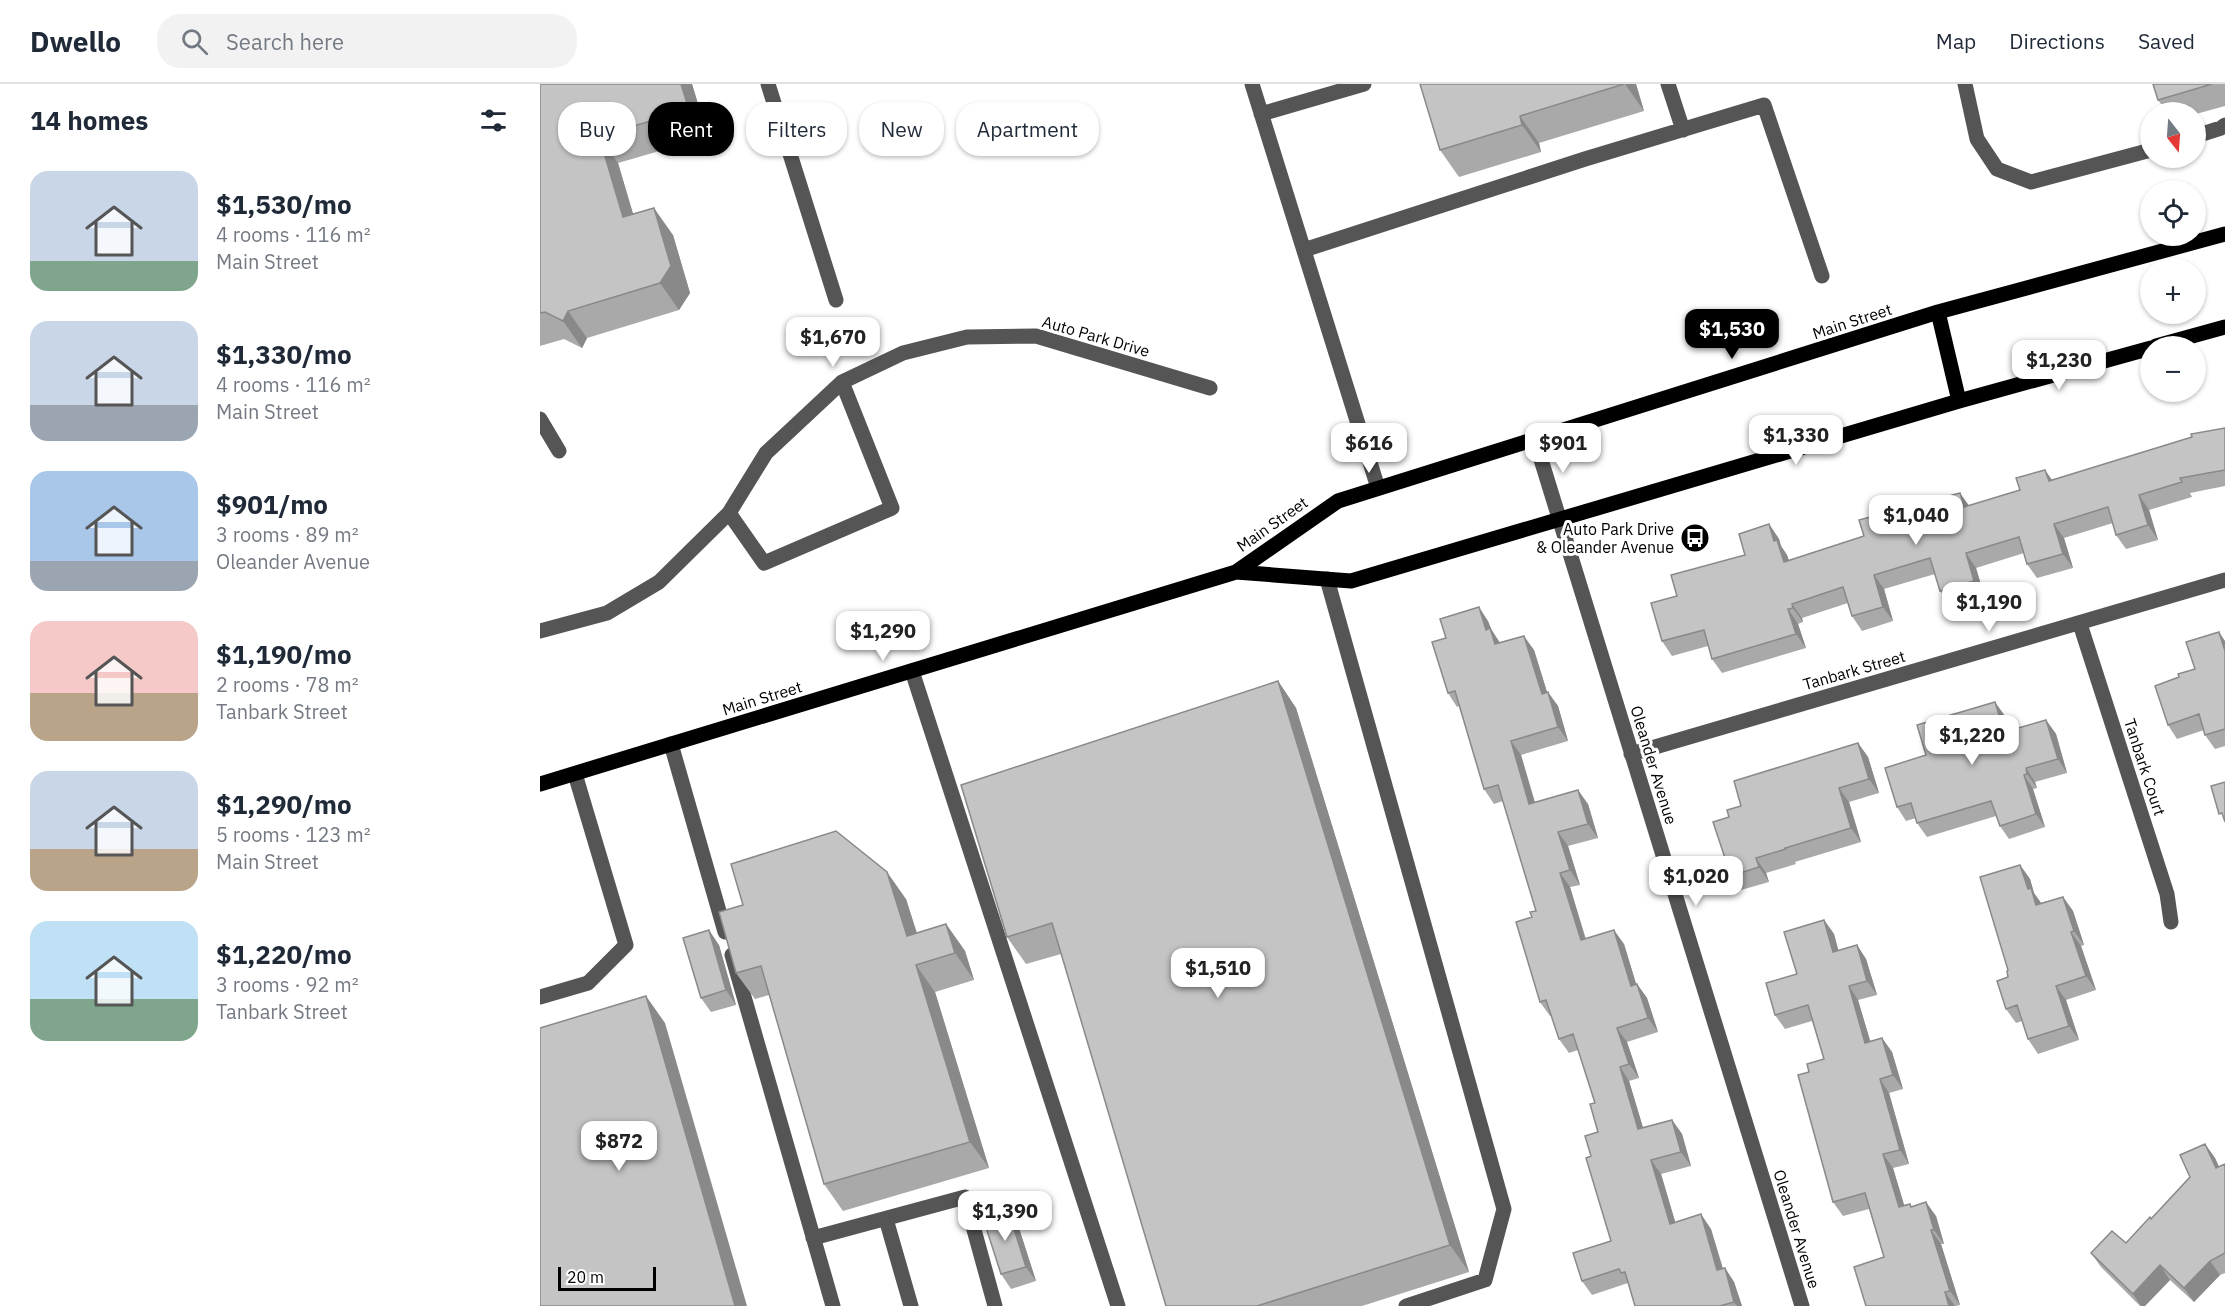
<!DOCTYPE html>
<html lang="en">
<head>
<meta charset="utf-8">
<style>
  body { margin:0; font-family:"IBM Plex Sans",sans-serif; background:#f2f2f3; color:#1f2937; height:100vh; display:flex; flex-direction:column; font-size:22px; white-space:nowrap }
  * { box-sizing:border-box; margin:0 }
  p { font-size:20px; color:#747a83 }
  .icon { flex:none; width:33px; height:33px; fill:none; stroke:currentColor; stroke-width:2; stroke-linecap:round; stroke-linejoin:round }
  .map { position:relative; flex:1; overflow:hidden }
  .details { display:flex; flex-direction:column; background:#fff; width:540px }
  .details>* { flex:none }
  .guide { position:absolute; left:18px; top:18px; width:570px; height:54px; display:flex; gap:12px }
  .needle { width:39px; rotate:163deg }
  .fabs { position:absolute; left:1600px; top:18px; display:grid; gap:12px }
  .fabs a { display:grid; place-items:center; width:66px; height:66px; border-radius:50%; background:#fff; box-shadow:0 2px 4px #0004; font-size:30px }
  .scale { position:absolute; left:18px; bottom:15px; width:98px; box-sizing:border-box; padding-left:6px; border:3px solid #000; border-top:0; font-size:16px; line-height:21px; white-space:nowrap; color:#000; -webkit-text-stroke:4px #fff; paint-order:stroke }
  .price { position:absolute; translate:-50% -51px; padding:0 14px; border-radius:12px; background:#fff; color:#222; font-size:20px; line-height:39px; filter:drop-shadow(0 2px 3px #0008) }
  .price::after { content:''; position:absolute; left:50%; top:36px; width:18px; height:14px; margin-left:-9px; background:inherit; clip-path:polygon(0 0,100% 0,50% 100%) }
  .price.active { background:#000; color:#fff }
  ul { padding:0; list-style:none }
  li { display:flex; align-items:center; gap:18px; height:150px; padding:0 30px }
  li span { display:grid; place-items:center; flex:none; width:168px; height:120px; border-radius:18px; color:#555 }
  li>.icon { margin-inline-start:auto }
  span .icon { width:72px; height:72px; fill:#fffc; stroke-width:1 }
  li b { font-size:26px }
  h2 { display:flex; justify-content:space-between; align-items:center; height:72px; padding:0 30px; font-size:26px }
  .pill { padding:0 21px; border-radius:24px; background:#fff; box-shadow:0 2px 4px #0004; font-size:21px; line-height:54px }
  .pill.active { background:#000; color:#fff }
  header { display:flex; align-items:center; gap:36px; box-sizing:border-box; height:84px; padding:0 30px; background:#fff; border-bottom:2px solid #e0e1e3 }
  header strong { font-size:28px }
  nav { display:flex; gap:33px; margin-inline-start:auto; font-size:21px }
  .search { width:420px; height:54px; background:#f2f2f3; display:flex; align-items:center; gap:15px; box-sizing:border-box; padding:0 21px; border-radius:24px; color:#747a83; font-size:22px }
  main { display:flex; flex:1; min-height:0 }
  .map>svg:first-child { display:block }
  .lines { fill:none; stroke-linecap:round; stroke-linejoin:round }
  .minor { stroke:#555; stroke-width:15 }
  .major { stroke:#000; stroke-width:15 }
  .wall { fill:#a9a9a9 }
  .shaded-wall { fill:#898989 }
  .building { fill:#c4c4c4; stroke:#898989; stroke-width:1.5 }
  .labels { text-anchor:middle; dominant-baseline:central; stroke-width:6; stroke-linejoin:round; paint-order:stroke }
  .street-label { font-size:16px; fill:#000; stroke:#fff }
  .poi-label { font-size:16px; fill:#000; stroke:#fff; text-anchor:end }
</style>
</head>
<body>
<header>
<strong>Dwello</strong>
<div class="search"><svg class="icon" aria-label="search" viewBox="0 0 24 24"><circle cx="10" cy="10" r="6"/><path d="M15 15l6 6"/></svg>Search here</div>
<nav><a>Map</a><a>Directions</a><a>Saved</a></nav>
</header>
<main>
<section class="details">
<h2>14 homes<svg class="icon" aria-label="filters" viewBox="0 0 24 24"><path d="M4 7h16M4 17h16"/><circle cx="9" cy="7" r="2"/><circle cx="15" cy="17" r="2"/></svg></h2>
<ul>
<li><span style="background:linear-gradient(#c9d6e8 75%,#7fa58c 0)"><svg class="icon" aria-label="home" viewBox="0 0 24 24"><path d="M3 11l9-7 9 7M6 9v11h12V9"/></svg></span><div><b>$1,530/mo</b><p>4 rooms · 116 m²</p><p>Main Street</p></div></li>
<li><span style="background:linear-gradient(#c9d6e8 70%,#9aa5b1 0)"><svg class="icon" aria-label="home" viewBox="0 0 24 24"><path d="M3 11l9-7 9 7M6 9v11h12V9"/></svg></span><div><b>$1,330/mo</b><p>4 rooms · 116 m²</p><p>Main Street</p></div></li>
<li><span style="background:linear-gradient(#a9c7e8 75%,#9aa5b1 0)"><svg class="icon" aria-label="home" viewBox="0 0 24 24"><path d="M3 11l9-7 9 7M6 9v11h12V9"/></svg></span><div><b>$901/mo</b><p>3 rooms · 89 m²</p><p>Oleander Avenue</p></div></li>
<li><span style="background:linear-gradient(#f6c9c9 60%,#b9a48a 0)"><svg class="icon" aria-label="home" viewBox="0 0 24 24"><path d="M3 11l9-7 9 7M6 9v11h12V9"/></svg></span><div><b>$1,190/mo</b><p>2 rooms · 78 m²</p><p>Tanbark Street</p></div></li>
<li><span style="background:linear-gradient(#c9d6e8 65%,#b9a48a 0)"><svg class="icon" aria-label="home" viewBox="0 0 24 24"><path d="M3 11l9-7 9 7M6 9v11h12V9"/></svg></span><div><b>$1,290/mo</b><p>5 rooms · 123 m²</p><p>Main Street</p></div></li>
<li><span style="background:linear-gradient(#bfe0f5 65%,#7fa58c 0)"><svg class="icon" aria-label="home" viewBox="0 0 24 24"><path d="M3 11l9-7 9 7M6 9v11h12V9"/></svg></span><div><b>$1,220/mo</b><p>3 rooms · 92 m²</p><p>Tanbark Street</p></div></li>
</ul>
</section>
<div class="map">
<svg width="1685" height="1222" viewBox="0 0 1685 1222">
  <rect width="100%" height="100%" fill="#fff"/>
  <g class="lines">
    <path class="minor" d="M 228,0 L 296,216
      M 712,0 L 838,404
      M 1128,0 L 1143,46
      M 1425,0 L 1437,55 L 1457,85 L 1491,98 L 1611,66
      M 721,30 L 824,0
      M 1656,52 L 1681,44 L 1685,41
      M 764,166 L 1045,75 L 1224,21 L 1282,192
      M 0,335 L 19,367
      M 995,356 L 1262,1222
      M 189,429 L 224,479 L 352,424 L 302,298
      M 787,495 L 964,1125 L 945,1196 L 866,1222
      M 1540,540 L 1627,810 L 1631,838
      M 0,547 L 67,529 L 119,498 L 189,429 L 226,369 L 302,298 L 363,269 L 427,253 L 496,252 L 670,304
      M 372,587 L 578,1222
      M 131,660 L 185,848
      M 1091,670 L 1685,496
      M 192,871 L 293,1222
      M 0,913 L 48,899 L 86,861 L 35,690
      M 346,1135 L 371,1222
      M 273,1154 L 425,1113 L 455,1222"/>
    <path class="major" d="M 1398,228 L 1419,317
      M 1616,262 L 1685,243
      M 696,488 L 811,497 L 1419,317 L 1611,264
      M 0,700 L 696,488 L 798,417 L 1398,228 L 1685,150"/>
  </g>
  <path class="wall" d="M 0,0 L 152,0 L 168,53 L 78,79 L 93,130 L 133,151 L 150,209 L 139,226 L 47,254 L 42,264 L 24,255 L 0,262 Z
    M 880,0 L 1096,0 L 1104,27 L 999,59 L 1001,68 L 919,93 L 900,66 Z
    M 1613,0 L 1685,0 L 1685,22 L 1656,30 L 1656,28 L 1627,28 L 1618,16 Z
    M 1685,344 L 1685,402 L 1650,409 L 1652,413 L 1609,426 L 1618,456 L 1586,465 L 1576,451 L 1573,439 L 1524,454 L 1533,484 L 1497,494 L 1487,480 L 1484,469 L 1436,484 L 1444,511 L 1410,521 L 1400,507 L 1395,490 L 1344,505 L 1353,537 L 1322,547 L 1312,532 L 1308,519 L 1262,534 L 1263,538 L 1258,540 L 1266,564 L 1182,589 L 1172,575 L 1168,562 L 1132,572 L 1122,557 L 1137,512 L 1205,471 L 1229,440 L 1239,455 L 1241,462 L 1247,471 L 1249,476 Z
    M 948,537 L 951,545 L 960,559 L 994,566 L 1007,608 L 1018,622 L 1028,657 L 981,671 L 995,718 L 1048,720 L 1058,754 L 1028,762 L 1040,801 L 1030,803 L 1046,855 L 1084,860 L 1096,900 L 1097,900 L 1107,914 L 1118,948 L 1087,958 L 1099,994 L 1089,997 L 1103,1044 L 1132,1036 L 1142,1050 L 1151,1082 L 1121,1090 L 1135,1138 L 1171,1145 L 1183,1184 L 1185,1184 L 1194,1198 L 1202,1222 L 1095,1222 L 1088,1199 L 1052,1211 L 1042,1197 L 1071,1157 L 1051,1072 L 1058,1048 L 1055,1019 L 1038,966 L 1029,969 L 1019,955 L 1012,932 L 1010,932 L 1000,918 L 992,833 L 996,827 L 963,717 L 954,720 L 944,705 L 919,622 L 917,623 L 908,609 L 906,554 Z
    M 1685,557 L 1685,662 L 1675,665 L 1665,651 L 1664,646 L 1637,655 L 1628,641 L 1639,593 L 1655,585 Z
    M 738,597 L 756,624 L 929,1188 L 822,1222 L 626,1222 L 521,870 L 486,880 L 467,853 Z
    M 1465,632 L 1469,647 L 1506,636 L 1516,650 L 1527,689 L 1495,698 L 1497,704 L 1493,705 L 1505,743 L 1469,755 L 1460,742 L 1456,732 L 1387,753 L 1377,739 L 1376,734 L 1366,737 L 1357,723 L 1386,671 Z
    M 1318,659 L 1328,673 L 1339,709 L 1309,718 L 1321,758 L 1255,778 L 1256,780 L 1226,789 L 1229,798 L 1201,806 L 1191,792 L 1189,733 Z
    M 1480,781 L 1490,795 L 1494,809 L 1501,819 L 1523,813 L 1533,827 L 1544,861 L 1541,862 L 1556,906 L 1526,916 L 1539,956 L 1498,970 L 1488,955 L 1482,937 L 1476,939 L 1466,925 L 1468,886 Z
    M 366,815 L 377,849 L 406,840 L 425,867 L 434,896 L 395,908 L 449,1084 L 303,1127 L 284,1100 L 229,911 L 215,915 L 196,889 Z
    M 1284,836 L 1294,850 L 1298,867 L 1317,861 L 1326,875 L 1337,911 L 1318,916 L 1330,957 L 1342,954 L 1352,968 L 1363,1005 L 1349,1009 L 1369,1080 L 1353,1084 L 1364,1122 L 1372,1122 L 1396,1132 L 1404,1160 L 1401,1160 L 1420,1221 L 1416,1222 L 1326,1222 L 1344,1173 L 1329,1125 L 1303,1132 L 1293,1118 L 1269,988 L 1284,975 L 1272,937 L 1245,945 L 1235,931 Z
    M 179,861 L 196,921 L 171,928 L 161,914 Z
    M 1665,1060 L 1675,1074 L 1679,1083 L 1685,1080 L 1685,1189 L 1680,1191 L 1654,1218 L 1630,1196 L 1605,1222 L 1600,1222 L 1561,1183 L 1551,1169 L 1586,1159 L 1611,1135 L 1650,1093 Z
    M 468,1126 L 478,1141 L 496,1197 L 471,1205 L 461,1190 Z"/>
  <path class="shaded-wall" d="M 141,0 L 152,0 L 168,53 L 149,26 Z
    M 1085,0 L 1096,0 L 1104,27 Z
    M 980,32 L 999,59 L 1001,68 L 982,41 Z
    M 59,52 L 78,79 L 102,160 L 83,133 Z
    M 114,124 L 133,151 L 150,209 L 139,226 L 120,199 Z
    M 28,227 L 47,254 L 42,264 L 23,237 Z
    M 1505,386 L 1515,400 L 1509,397 Z
    M 1420,409 L 1430,423 L 1424,423 Z
    M 1599,411 L 1609,426 L 1618,456 L 1608,441 Z
    M 1229,440 L 1239,455 L 1241,462 L 1247,471 L 1254,493 L 1244,478 L 1234,457 Z
    M 1514,440 L 1524,454 L 1533,484 L 1523,470 Z
    M 1426,469 L 1436,484 L 1444,511 L 1434,497 Z
    M 1334,491 L 1344,505 L 1353,537 L 1343,523 Z
    M 1252,520 L 1262,534 L 1263,538 L 1253,524 Z
    M 939,523 L 948,537 L 951,545 L 960,559 L 965,575 L 946,546 Z
    M 1248,525 L 1258,540 L 1266,564 L 1256,550 Z
    M 1679,548 L 1685,557 L 1685,567 Z
    M 984,552 L 994,566 L 1012,624 L 1002,610 Z
    M 738,597 L 756,624 L 929,1188 L 910,1161 Z
    M 1008,608 L 1018,622 L 1028,657 L 1018,643 Z
    M 1455,618 L 1465,632 L 1474,662 L 1464,648 Z
    M 1506,636 L 1516,650 L 1527,689 L 1518,675 Z
    M 971,657 L 981,671 L 999,734 L 989,720 Z
    M 1318,659 L 1328,673 L 1339,709 L 1329,695 Z
    M 1486,684 L 1495,698 L 1497,704 L 1487,690 Z
    M 1484,691 L 1493,705 L 1505,743 L 1496,730 Z
    M 1299,704 L 1309,718 L 1321,758 L 1311,744 Z
    M 1038,706 L 1048,720 L 1058,754 L 1048,740 Z
    M 1018,748 L 1028,762 L 1040,801 L 1030,786 Z
    M 1216,774 L 1226,789 L 1229,798 L 1219,783 Z
    M 1480,781 L 1490,795 L 1494,809 L 1501,819 L 1506,835 L 1496,821 L 1488,805 Z
    M 347,788 L 366,815 L 386,879 L 367,852 Z
    M 1020,789 L 1030,803 L 1050,871 L 1041,856 Z
    M 1523,813 L 1533,827 L 1544,861 L 1534,847 Z
    M 1284,836 L 1294,850 L 1303,883 L 1293,868 Z
    M 406,840 L 425,867 L 434,896 L 415,869 Z
    M 169,846 L 179,861 L 196,921 L 186,906 Z
    M 1074,846 L 1084,860 L 1101,916 L 1091,902 Z
    M 1531,848 L 1541,862 L 1556,906 L 1546,892 Z
    M 1317,861 L 1326,875 L 1337,911 L 1327,897 Z
    M 376,881 L 395,908 L 449,1084 L 430,1058 Z
    M 1097,900 L 1107,914 L 1118,948 L 1108,934 Z
    M 1309,902 L 1318,916 L 1335,973 L 1325,959 Z
    M 1516,902 L 1526,916 L 1539,956 L 1529,942 Z
    M 106,912 L 125,939 L 207,1222 L 195,1222 Z
    M 1077,944 L 1087,958 L 1099,994 L 1089,980 Z
    M 1342,954 L 1352,968 L 1363,1005 L 1353,991 Z
    M 1080,983 L 1089,997 L 1108,1060 L 1098,1045 Z
    M 1340,995 L 1349,1009 L 1369,1080 L 1360,1066 Z
    M 1132,1036 L 1142,1050 L 1151,1082 L 1141,1068 Z
    M 1665,1060 L 1675,1074 L 1685,1096 L 1676,1084 Z
    M 1343,1070 L 1353,1084 L 1369,1137 L 1359,1123 Z
    M 1111,1076 L 1121,1090 L 1140,1154 L 1130,1140 Z
    M 1386,1118 L 1396,1132 L 1404,1160 L 1394,1146 Z
    M 468,1126 L 478,1141 L 496,1197 L 486,1183 Z
    M 1161,1130 L 1171,1145 L 1187,1200 L 1177,1186 Z
    M 1391,1146 L 1401,1160 L 1420,1221 L 1410,1207 Z
    M 1670,1177 L 1680,1191 L 1654,1218 L 1644,1204 Z
    M 1620,1181 L 1630,1196 L 1605,1222 L 1601,1222 L 1593,1210 Z
    M 1185,1184 L 1194,1198 L 1202,1222 L 1197,1222 L 1194,1218 Z
    M 1405,1208 L 1415,1222 L 1409,1222 Z"/>
  <path class="building" d="M 0,0 L 141,0 L 149,26 L 59,52 L 83,133 L 114,124 L 131,182 L 120,199 L 28,227 L 23,237 L 5,228 L 0,229 Z
    M 880,0 L 1084,0 L 980,32 L 982,41 L 900,66 Z
    M 1613,0 L 1672,0 L 1618,16 Z
    M 1685,344 L 1685,386 L 1640,394 L 1642,398 L 1599,411 L 1608,441 L 1576,451 L 1568,423 L 1514,440 L 1523,470 L 1487,480 L 1479,453 L 1426,469 L 1434,497 L 1400,507 L 1390,474 L 1334,491 L 1343,523 L 1312,532 L 1303,503 L 1252,520 L 1253,524 L 1248,525 L 1256,550 L 1172,575 L 1164,546 L 1122,557 L 1111,519 L 1137,512 L 1131,491 L 1205,471 L 1199,450 L 1229,440 L 1234,457 L 1237,456 L 1244,478 L 1324,452 L 1319,436 L 1420,409 L 1424,423 L 1480,406 L 1476,394 L 1505,386 L 1509,397 L 1652,353 L 1651,350 Z
    M 939,523 L 946,546 L 950,544 L 955,560 L 984,552 L 1002,610 L 1008,608 L 1018,643 L 971,657 L 989,720 L 1038,706 L 1048,740 L 1018,748 L 1030,786 L 1020,789 L 1041,856 L 1074,846 L 1091,902 L 1097,900 L 1108,934 L 1077,944 L 1089,980 L 1080,983 L 1098,1045 L 1132,1036 L 1141,1068 L 1111,1076 L 1130,1140 L 1161,1130 L 1177,1186 L 1185,1184 L 1194,1218 L 1180,1222 L 1095,1222 L 1085,1188 L 1081,1189 L 1079,1185 L 1042,1197 L 1033,1169 L 1071,1157 L 1046,1074 L 1051,1072 L 1045,1052 L 1058,1048 L 1050,1020 L 1055,1019 L 1033,950 L 1019,955 L 1006,916 L 1000,918 L 976,838 L 992,833 L 990,828 L 996,827 L 958,701 L 944,705 L 915,607 L 908,609 L 892,558 L 906,554 L 900,535 Z
    M 1679,548 L 1685,567 L 1685,645 L 1665,651 L 1659,630 L 1628,641 L 1615,602 L 1639,593 L 1638,590 L 1655,585 L 1646,558 Z
    M 738,597 L 910,1161 L 717,1222 L 626,1222 L 512,839 L 467,853 L 421,701 Z
    M 1455,618 L 1464,648 L 1506,636 L 1518,675 L 1486,684 L 1487,690 L 1484,691 L 1496,730 L 1460,742 L 1451,717 L 1377,739 L 1371,719 L 1357,723 L 1345,684 L 1386,671 L 1377,641 Z
    M 1318,659 L 1329,695 L 1299,704 L 1311,744 L 1245,764 L 1246,765 L 1216,774 L 1219,783 L 1191,792 L 1173,738 L 1189,733 L 1187,726 L 1201,722 L 1194,697 Z
    M 1685,698 L 1685,738 L 1682,729 L 1679,730 L 1671,702 Z
    M 296,747 L 347,788 L 367,852 L 406,840 L 415,869 L 376,881 L 430,1058 L 284,1100 L 221,882 L 196,889 L 179,828 L 203,821 L 191,780 Z
    M 1480,781 L 1488,805 L 1491,804 L 1496,821 L 1523,813 L 1534,847 L 1531,848 L 1546,892 L 1516,902 L 1529,942 L 1488,955 L 1477,921 L 1466,925 L 1457,897 L 1468,893 L 1467,887 L 1468,886 L 1440,793 Z
    M 1284,836 L 1293,868 L 1317,861 L 1327,897 L 1309,902 L 1325,959 L 1342,954 L 1353,991 L 1340,995 L 1360,1066 L 1343,1070 L 1359,1123 L 1370,1120 L 1371,1123 L 1386,1118 L 1394,1146 L 1391,1146 L 1410,1207 L 1405,1208 L 1409,1222 L 1326,1222 L 1314,1183 L 1344,1173 L 1325,1109 L 1293,1118 L 1258,991 L 1269,988 L 1267,980 L 1284,975 L 1268,921 L 1235,931 L 1226,899 L 1257,890 L 1244,848 Z
    M 169,846 L 186,906 L 161,914 L 143,854 Z
    M 106,912 L 195,1222 L 0,1222 L 0,944 Z
    M 1665,1060 L 1676,1084 L 1685,1080 L 1685,1169 L 1670,1177 L 1644,1204 L 1620,1181 L 1593,1210 L 1551,1169 L 1572,1147 L 1586,1159 L 1610,1133 L 1611,1135 L 1650,1093 L 1640,1071 Z
    M 468,1126 L 486,1183 L 461,1190 L 443,1134 Z"/>
  <defs>
    <g id="bus-disc" transform="scale(1.5)"><circle r="9.5" fill="#000" stroke="#fff"/><path d="M-5-6H5V4H4V6H2V4H-2V6H-4V4H-5ZM-3.5-4V0h7V-4ZM-3.5 1.2v1.5H-2V1.2ZM2 1.2v1.5H3.5V1.2Z" fill="#fff"/></g>
  </defs>
  <g fill-rule="evenodd">
    <use href="#bus-disc" x="1155" y="454"/>
  </g>
  <g class="labels">
    <g class="street-label">
      <text transform="translate(1312 237) rotate(-18)">Main Street</text>
      <text transform="translate(556 252) rotate(16)">Auto Park Drive</text>
      <text transform="translate(732 440) rotate(-35)">Main Street</text>
      <text transform="translate(1314 586) rotate(-16)">Tanbark Street</text>
      <text transform="translate(222 614) rotate(-17)">Main Street</text>
      <text transform="translate(1114 681) rotate(73)">Oleander Avenue</text>
      <text transform="translate(1605 683) rotate(72)">Tanbark Court</text>
      <text transform="translate(1257 1145) rotate(73)">Oleander Avenue</text>
    </g>
    <g class="poi-label">
      <text x="1134" y="445">Auto Park Drive<tspan x="1134" dy="18">&amp; Oleander Avenue</tspan></text>
    </g>
  </g>
</svg>
<div class="fabs">
<a><svg class="needle" viewBox="-14 -14 28 28"><path d="M0-13l5 13h-10z" fill="#e53935"/><path d="M0 13l5-13h-10z" fill="#747a83"/></svg></a>
<a><svg class="icon" aria-label="locate" viewBox="0 0 24 24"><circle cx="12" cy="12" r="6"/><path d="M12 2v4M12 18v4M2 12h4M18 12h4"/></svg></a>
<a>+</a>
<a>−</a>
</div>
<div class="scale">20 m</div>
<b class="price active" style="left:1192px;top:276px">$1,530</b>
<b class="price" style="left:293px;top:284px">$1,670</b>
<b class="price" style="left:1519px;top:307px">$1,230</b>
<b class="price" style="left:1256px;top:382px">$1,330</b>
<b class="price" style="left:829px;top:390px">$616</b>
<b class="price" style="left:1023px;top:390px">$901</b>
<b class="price" style="left:1376px;top:462px">$1,040</b>
<b class="price" style="left:1449px;top:549px">$1,190</b>
<b class="price" style="left:343px;top:578px">$1,290</b>
<b class="price" style="left:1432px;top:682px">$1,220</b>
<b class="price" style="left:1156px;top:823px">$1,020</b>
<b class="price" style="left:678px;top:915px">$1,510</b>
<b class="price" style="left:79px;top:1088px">$872</b>
<b class="price" style="left:465px;top:1158px">$1,390</b>
<div class="guide">
<a class="pill">Buy</a>
<a class="pill active">Rent</a>
<a class="pill">Filters</a>
<a class="pill">New</a>
<a class="pill">Apartment</a>
</div>
</div>
</main>
</body>
</html>
